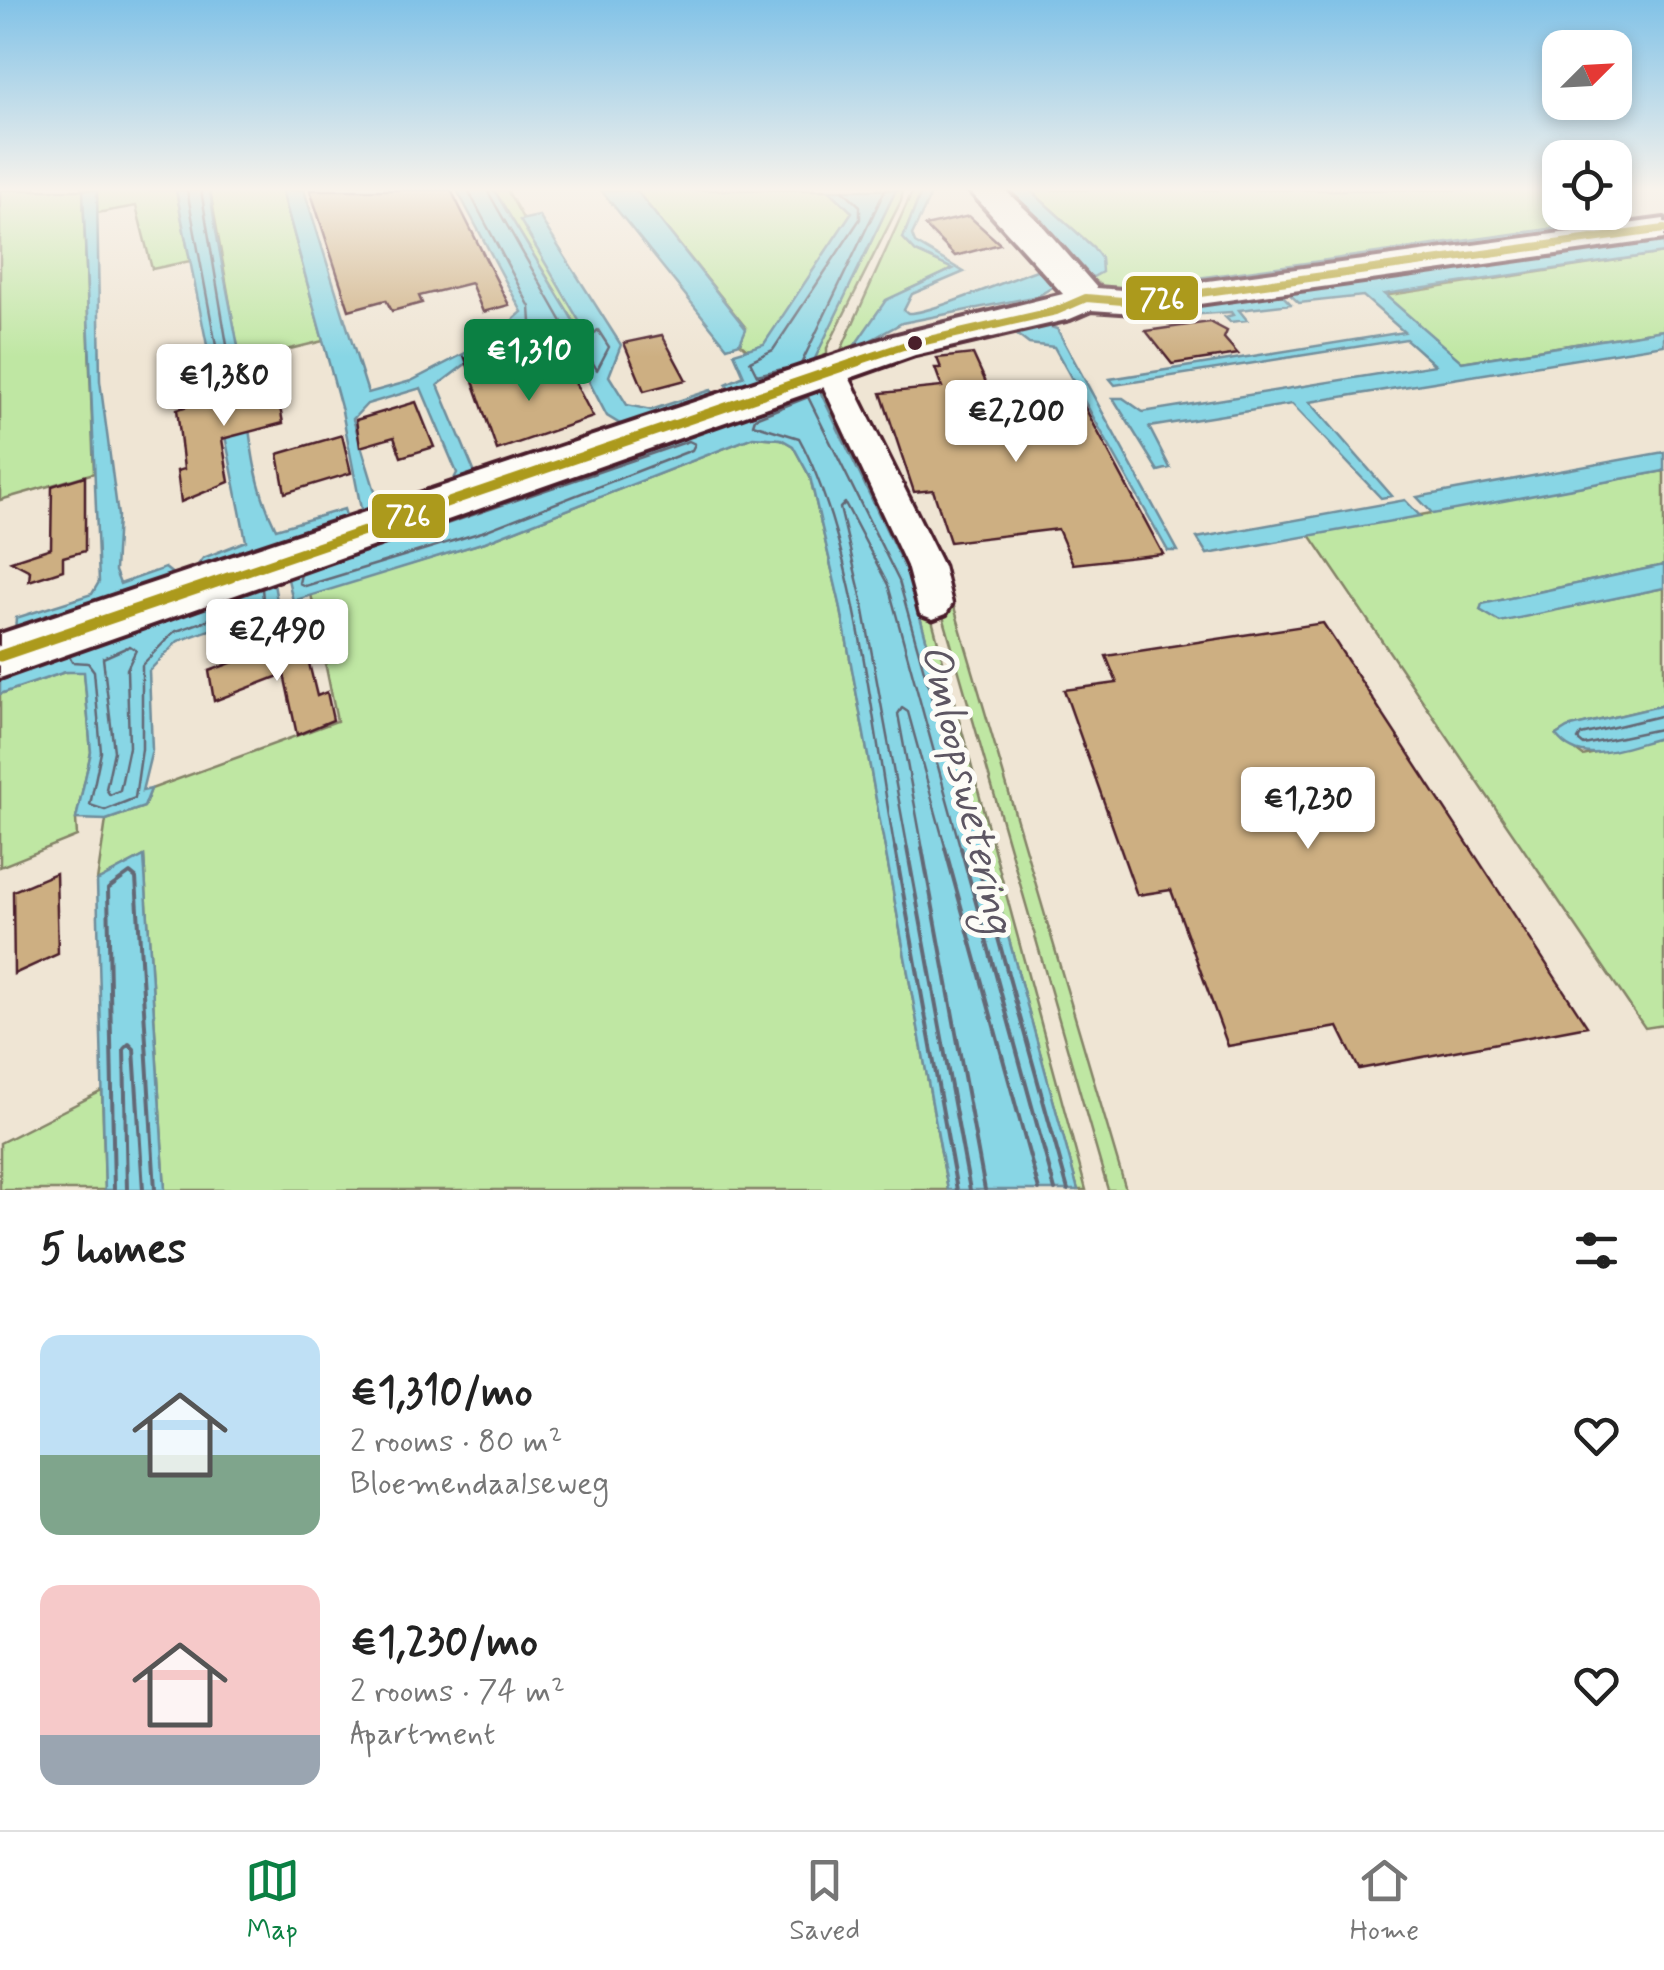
<!DOCTYPE html>
<html lang="en">
<head>
<meta charset="utf-8">
<style>
  body { margin:0; font-family:Mynerve,sans-serif; background:#f6f6f6; color:#222; height:100vh; display:flex; flex-direction:column; font-size:38px; white-space:nowrap }
  * { box-sizing:border-box; margin:0 }
  p { font-size:32px; color:#767676 }
  .icon { flex:none; width:55px; height:55px; fill:none; stroke:currentColor; stroke-width:2; stroke-linecap:round; stroke-linejoin:round }
  .map { position:relative; height:1190px; overflow:hidden }
  .details { display:flex; flex-direction:column; background:#fff; flex:1 }
  .details>* { flex:none }
  .needle { width:65px; rotate:66deg }
  .buttons { position:absolute; left:1542px; top:30px; display:grid; gap:20px }
  .buttons a { display:grid; place-items:center; width:90px; height:90px; border-radius:20px; background:#fff; box-shadow:0 5px 15px #0003; font-size:50px }
  .price { position:absolute; translate:-50% -85px; padding:0 22px; border-radius:10px; background:#fff; color:#222; font-size:32px; line-height:65px; filter:drop-shadow(0 2px 5px #0008) }
  .price::after { content:''; position:absolute; left:50%; top:60px; width:30px; height:22px; margin-left:-15px; background:inherit; clip-path:polygon(0 0,100% 0,50% 100%) }
  .price.selected { background:#0b8043; color:#fff }
  ul { padding:0; list-style:none }
  li { display:flex; align-items:center; gap:30px; height:250px; padding:0 40px }
  li span { display:grid; place-items:center; flex:none; width:280px; height:200px; border-radius:20px; color:#555 }
  li>.icon { margin-inline-start:auto }
  span .icon { width:120px; height:120px; fill:#fffc; stroke-width:1 }
  li b { font-size:42px }
  h2 { display:flex; justify-content:space-between; align-items:center; height:120px; padding:0 40px; font-size:42px }
  .menu { display:flex; justify-content:space-around; align-items:center; height:140px; border-top:2px solid #e0e0e0; background:#fff; font-size:28px; color:#767676 }
  .menu a { display:grid; justify-items:center; gap:5px }
  .menu .selected { color:#0b8043 }
  .map>svg:first-child { display:block }
  .green { fill:#bfe7a3; stroke:#848367; stroke-width:2.5 }
  .water { fill:#88d6e5; stroke:#6f8d9b; stroke-width:2.5 }
  .lines { fill:none; stroke-linecap:round; stroke-linejoin:round }
  .shore-far1 { stroke:#636875; stroke-width:2.5 }
  .shore { stroke:#636875; stroke-width:4 }
  .building { fill:#cdaf82; stroke:#4a1f2b; stroke-width:2.5 }
  .street-casing { stroke:#4a1f2b; stroke-width:7 }
  .secondary-casing { stroke:#4a1f2b; stroke-width:8 }
  .street { fill:#fdfcf7; fill-rule:evenodd }
  .secondary { fill:#fdfcf7; fill-rule:evenodd }
  .bus-1-far2-casing { stroke:#fdfcf7; stroke-width:12 }
  .bus-1-far1-casing { stroke:#fdfcf7; stroke-width:15 }
  .bus-1-casing { stroke:#fdfcf7; stroke-width:19 }
  .bus-1-far2 { stroke:#ac9a1c; stroke-width:8 }
  .bus-1-far1 { stroke:#ac9a1c; stroke-width:9 }
  .bus-1 { stroke:#ac9a1c; stroke-width:11 }
  .bus-dot { fill:#4a1f2b; stroke:#fdfcf7; stroke-width:4 }
  .labels { text-anchor:middle; dominant-baseline:central; stroke-width:10; stroke-linejoin:round; paint-order:stroke }
  .water-label { font-size:42px; font-style:italic; fill:#5d5663; stroke:#fdfcf7 }
  .line-badge { stroke:#fdfcf7; stroke-width:4 }
  .badge-label { font-size:28px; text-anchor:middle; font-weight:bold; fill:#fff }
</style>
</head>
<body>
<div class="map">
<svg width="1664" height="1190" viewBox="0 0 1664 1190">
  <rect width="100%" height="100%" fill="#efe5d4"/>
  <filter id="ink" filterUnits="userSpaceOnUse"><feTurbulence type="fractalNoise" baseFrequency=".01" numOctaves="2"/><feDisplacementMap in="SourceGraphic" scale="20" xChannelSelector="R" yChannelSelector="G"/><feConvolveMatrix kernelMatrix="1 2 1 2 8 2 1 2 1" color-interpolation-filters="sRGB"/></filter>
  <g filter="url(#ink)">
    <path class="green" d="M 0,190 L 83,190 L 94,473 L 0,500 Z
      M 97,190 L 176,190 L 190,261 L 152,269 L 136,206 L 97,213 Z
      M 210,190 L 282,190 L 323,341 L 240,361 Z
      M 494,190 L 507,190 L 585,329 L 579,330 Z
      M 636,190 L 829,190 L 852,212 L 764,345 L 747,349 L 740,343 L 746,328 Z
      M 896,190 L 903,190 L 901,201 L 827,348 L 827,366 L 809,369 Z
      M 913,190 L 922,190 L 903,238 L 916,252 L 953,268 C 917,291 870,292 866,346 L 837,359 Z
      M 1030,190 L 1560,190 L 1560,212 L 1590,213 L 1602,222 L 1119,290 L 1633,220 L 1627,218 L 1641,223 L 1167,292 L 1108,289 L 1069,265 L 1093,247 Z
      M 1664,253 L 1664,330 L 1461,362 L 1383,296 Z
      M 826,379 L 928,605 L 1086,1190 L 1078,1190 L 909,577 L 816,383 Z
      M 753,437 L 781,439 L 793,446 L 810,477 L 840,604 L 948,1190 L 165,1190 L 144,856 L 97,881 L 106,820 L 144,807 L 151,789 L 337,721 L 311,594 L 485,542 Z
      M 1664,471 L 1664,565 L 1483,604 L 1480,610 L 1500,621 L 1664,588 L 1664,705 L 1568,728 L 1556,735 L 1583,756 L 1664,737 L 1664,1025 L 1645,1028 L 1310,535 Z
      M 940,582 L 947,583 L 1126,1190 L 1108,1190 L 935,588 Z
      M 84,671 L 91,752 L 76,819 L 77,836 L 0,867 L 0,694 L 65,672 Z
      M 102,1091 L 105,1190 L 0,1190 L 0,1143 Z"/>
    <path class="water" d="M 83,190 L 97,190 L 100,381 L 118,516 L 115,571 L 120,584 L 165,568 L 174,575 L 175,584 L 15,632 L 16,618 L 92,594 L 99,582 Z
      M 176,190 L 210,190 C 217,247 230,302 240,357 C 250,418 248,474 276,529 L 344,509 L 347,519 L 197,579 L 195,569 L 203,558 L 246,541 Z
      M 282,190 L 304,190 L 368,393 L 411,381 L 475,348 L 480,353 L 438,385 L 479,483 L 408,504 L 405,497 L 453,481 L 457,473 L 421,388 L 367,404 L 353,419 L 377,498 L 391,501 L 393,509 L 362,514 L 342,411 Z
      M 457,190 L 494,190 L 579,330 L 584,329 L 520,220 L 539,216 L 621,345 L 609,376 L 627,405 L 651,410 L 711,390 L 715,395 L 630,430 L 607,416 L 572,349 L 526,332 L 491,348 L 486,343 L 522,312 Z
      M 601,190 L 636,190 L 746,329 L 740,343 L 727,347 Z
      M 829,190 L 896,190 L 810,369 L 731,390 L 726,384 L 744,376 L 734,353 L 764,344 L 852,212 Z
      M 922,190 L 933,190 L 912,235 L 915,243 L 964,272 L 912,294 L 904,310 L 908,313 C 926,315 1016,277 1042,268 L 1056,285 L 1038,296 L 902,323 L 858,347 L 855,345 L 886,300 L 953,269 L 916,252 L 903,238 Z
      M 997,190 L 1030,190 L 1093,247 L 1101,258 L 1102,272 L 1093,277 L 1073,266 Z
      M 1627,218 L 1637,223 L 1137,293 L 1119,289 Z
      M 1664,239 L 1664,253 L 1384,294 L 1462,362 L 1664,330 L 1664,345 L 1310,402 L 1392,496 L 1381,498 L 1292,404 L 1149,427 L 1170,468 L 1158,471 L 1113,398 L 1123,398 L 1143,412 L 1435,365 L 1406,339 L 1115,385 L 1110,379 L 1404,332 L 1363,296 L 1299,303 L 1286,291 Z
      M 1279,292 L 1291,304 L 1239,310 L 1247,320 L 1230,322 L 1225,317 L 1233,315 L 1231,312 L 1188,315 L 1180,306 Z
      M 1045,325 L 1057,329 L 1178,551 L 1168,551 L 1054,347 L 1029,344 L 1012,331 Z
      M 816,383 L 909,577 L 1078,1190 L 948,1190 L 840,604 L 810,477 L 793,446 L 781,439 L 753,437 L 485,542 L 293,601 L 288,579 L 293,566 Z
      M 1664,452 L 1664,471 L 1433,514 L 1417,497 Z
      M 1405,500 L 1420,516 L 1207,554 L 1197,538 Z
      M 1664,565 L 1664,588 L 1500,622 L 1480,610 L 1482,604 Z
      M 264,576 L 274,584 L 278,606 L 178,641 L 149,671 L 152,750 L 142,791 L 151,789 L 144,807 L 106,820 L 76,819 L 91,752 L 84,672 L 65,672 L 0,694 L 0,666 Z
      M 1664,705 L 1664,737 C 1628,745 1582,770 1556,735 L 1567,728 Z
      M 144,856 L 165,1190 L 105,1190 L 97,881 Z"/>
    <g class="lines">
      <path class="shore-far1" d="M 187,190 L 222,378 L 228,382 L 230,363 L 201,190
        M 468,190 L 530,307 L 531,323 L 563,333 L 565,327 L 487,190
        M 598,330 L 609,347 L 597,370 L 582,344 Z
        M 801,364 L 885,190
        M 787,368 L 757,375 L 750,361 L 773,350 L 860,219 L 860,206 L 843,190
        M 301,574 L 299,583 L 305,586 L 482,532 L 692,450 L 695,444 L 689,441 L 362,553
        M 130,646 L 136,650 L 127,669 L 129,747 L 120,790 L 110,795 L 106,789 L 114,751 L 103,658 Z
        M 69,656 L 72,662 L 88,663 L 94,671 L 101,752 L 90,805 L 105,810 L 135,798 L 142,749 L 142,665 L 174,632 L 263,600 L 262,588
        M 1664,715 L 1581,735 L 1578,740 L 1584,745 L 1664,728
        M 895,850 C 873,730 856,543 799,438 L 753,424 L 755,418 L 808,397 L 899,581 L 974,850
        M 908,850 L 862,600 L 840,508 L 845,503 L 888,585 L 961,850
        M 923,850 L 898,714 L 902,708 L 908,712 L 946,850"/>
      <path class="shore" d="M 895,848 L 957,1190
        M 907,848 L 970,1190
        M 922,848 L 985,1190
        M 945,848 L 1039,1190
        M 961,848 L 1055,1190
        M 973,848 L 1068,1190
        M 114,1190 L 108,889 L 130,873 L 136,878 L 155,1190
        M 127,1190 L 124,1049 L 129,1044 L 134,1049 L 143,1190"/>
    </g>
    <path class="building" d="M 310,190 L 451,190 L 509,305 L 483,312 L 471,283 L 419,296 L 422,303 L 392,311 L 386,300 L 349,310 Z
      M 969,216 L 1000,244 L 955,256 L 925,226 Z
      M 1210,322 L 1227,331 L 1224,338 L 1238,354 L 1172,364 L 1146,331 Z
      M 662,335 L 686,380 L 644,391 L 624,343 Z
      M 973,354 L 993,398 L 1075,389 L 1163,554 L 1073,564 L 1058,529 L 950,542 L 933,490 L 914,492 L 881,393 L 942,387 L 935,368 L 941,368 L 937,358 Z
      M 465,358 L 503,382 L 566,365 L 593,417 L 497,450 Z
      M 271,360 L 283,423 L 222,439 L 229,482 L 181,502 L 177,471 L 184,469 L 177,409 L 249,389 L 246,366 Z
      M 416,402 L 434,447 L 401,457 L 394,437 L 360,447 L 356,420 Z
      M 342,435 L 351,473 L 285,493 L 278,454 Z
      M 85,476 L 85,551 L 63,557 L 63,570 L 29,581 L 30,571 L 11,561 L 51,548 L 52,486 Z
      M 1323,623 L 1587,1026 L 1359,1069 L 1338,1027 L 1228,1046 L 1171,890 L 1137,895 L 1064,690 L 1117,683 L 1106,656 Z
      M 283,644 L 286,658 L 306,651 L 317,696 L 327,692 L 333,720 L 297,735 L 284,674 L 214,701 L 209,671 Z
      M 56,873 L 58,954 L 14,974 L 13,891 Z"/>
    <g class="lines">
      <g class="street-casing">
        <path id="street" d="M 831,362 L 846,371 L 943,566 L 952,604 L 946,614 L 933,619 L 920,614 L 907,566 L 816,371 Z"/>
      </g>
      <g class="secondary-casing">
        <path id="secondary" d="M 969,190 L 1005,190 L 1041,224 L 1097,288 L 1135,291 L 1664,219 L 1664,239 L 1135,313 L 1091,310 L 1070,319 L 915,355 L 0,678 L 0,634 L 889,337 L 1063,294 Z"/>
      </g>
      <use href="#street" class="street"/>
      <use href="#secondary" class="secondary"/>
      <g class="bus-1-far2-casing">
        <path id="bus-1-far2" d="M 852,363 L 903,346 L 1056,311 L 1086,298 L 1135,302 L 1664,229"/>
      </g>
      <g class="bus-1-far1-casing">
        <path id="bus-1-far1" d="M 224,579 L 860,361"/>
      </g>
      <g class="bus-1-casing">
        <path id="bus-1" d="M 0,656 L 231,577"/>
      </g>
      <use href="#bus-1-far2" class="bus-1-far2"/>
      <use href="#bus-1-far1" class="bus-1-far1"/>
      <use href="#bus-1" class="bus-1"/>
    </g>
  </g>
  <linearGradient id="sky" x2="0" y2="1"><stop stop-color="#81c2e7"/><stop offset="0.53" stop-color="#f8f3ec"/><stop offset="1" stop-color="#f8f3ec" stop-opacity="0"/></linearGradient>
  <rect width="1664" height="357" fill="url(#sky)"/>
  <circle class="bus-dot" cx="915" cy="343" r="9"/>
  <g class="labels">
    <g class="water-label">
      <text transform="translate(966 789) rotate(77)">Omloopswetering</text>
    </g>
  </g>
  <g class="line-badge">
    <rect x="1124" y="274" width="76" height="48" rx="10" fill="#ac9a1c"/>
    <rect x="370" y="492" width="77" height="48" rx="10" fill="#ac9a1c"/>
  </g>
  <g class="badge-label">
    <text x="1162" y="308">726</text>
    <text x="408" y="525">726</text>
  </g>
</svg>
<div class="buttons">
<a><svg class="needle" viewBox="-14 -14 28 28"><path d="M0-13l5 13h-10z" fill="#e53935"/><path d="M0 13l5-13h-10z" fill="#767676"/></svg></a>
<a><svg class="icon" aria-label="locate" viewBox="0 0 24 24"><circle cx="12" cy="12" r="6"/><path d="M12 2v4M12 18v4M2 12h4M18 12h4"/></svg></a>
</div>
<b class="price selected" style="left:529px;top:404px">€1,310</b>
<b class="price" style="left:224px;top:429px">€1,380</b>
<b class="price" style="left:1016px;top:465px">€2,200</b>
<b class="price" style="left:277px;top:684px">€2,490</b>
<b class="price" style="left:1308px;top:852px">€1,230</b>
</div>
<section class="details">
<h2>5 homes<svg class="icon" aria-label="filters" viewBox="0 0 24 24"><path d="M4 7h16M4 17h16"/><circle cx="9" cy="7" r="2"/><circle cx="15" cy="17" r="2"/></svg></h2>
<ul>
<li><span style="background:linear-gradient(#bfe0f5 60%,#7fa58c 0)"><svg class="icon" aria-label="home" viewBox="0 0 24 24"><path d="M3 11l9-7 9 7M6 9v11h12V9"/></svg></span><div><b>€1,310/mo</b><p>2 rooms · 80 m²</p><p>Bloemendaalseweg</p></div><svg class="icon" aria-label="heart" viewBox="0 0 24 24"><path d="M12 20l-8-8c-3-5 5-10 8-4 3-6 11-1 8 4z"/></svg></li>
<li><span style="background:linear-gradient(#f6c9c9 75%,#9aa5b1 0)"><svg class="icon" aria-label="home" viewBox="0 0 24 24"><path d="M3 11l9-7 9 7M6 9v11h12V9"/></svg></span><div><b>€1,230/mo</b><p>2 rooms · 74 m²</p><p>Apartment</p></div><svg class="icon" aria-label="heart" viewBox="0 0 24 24"><path d="M12 20l-8-8c-3-5 5-10 8-4 3-6 11-1 8 4z"/></svg></li>
</ul>
</section>
<nav class="menu">
<a class="selected"><svg class="icon" aria-label="map" viewBox="0 0 24 24"><path d="M3 6l6-2 6 2 6-2v14l-6 2-6-2-6 2zM9 4v14M15 6v14"/></svg>Map</a>
<a><svg class="icon" aria-label="saved" viewBox="0 0 24 24"><path d="M7 4h10v16l-5-4-5 4z"/></svg>Saved</a>
<a><svg class="icon" aria-label="home" viewBox="0 0 24 24"><path d="M3 11l9-7 9 7M6 9v11h12V9"/></svg>Home</a>
</nav>
</body>
</html>
